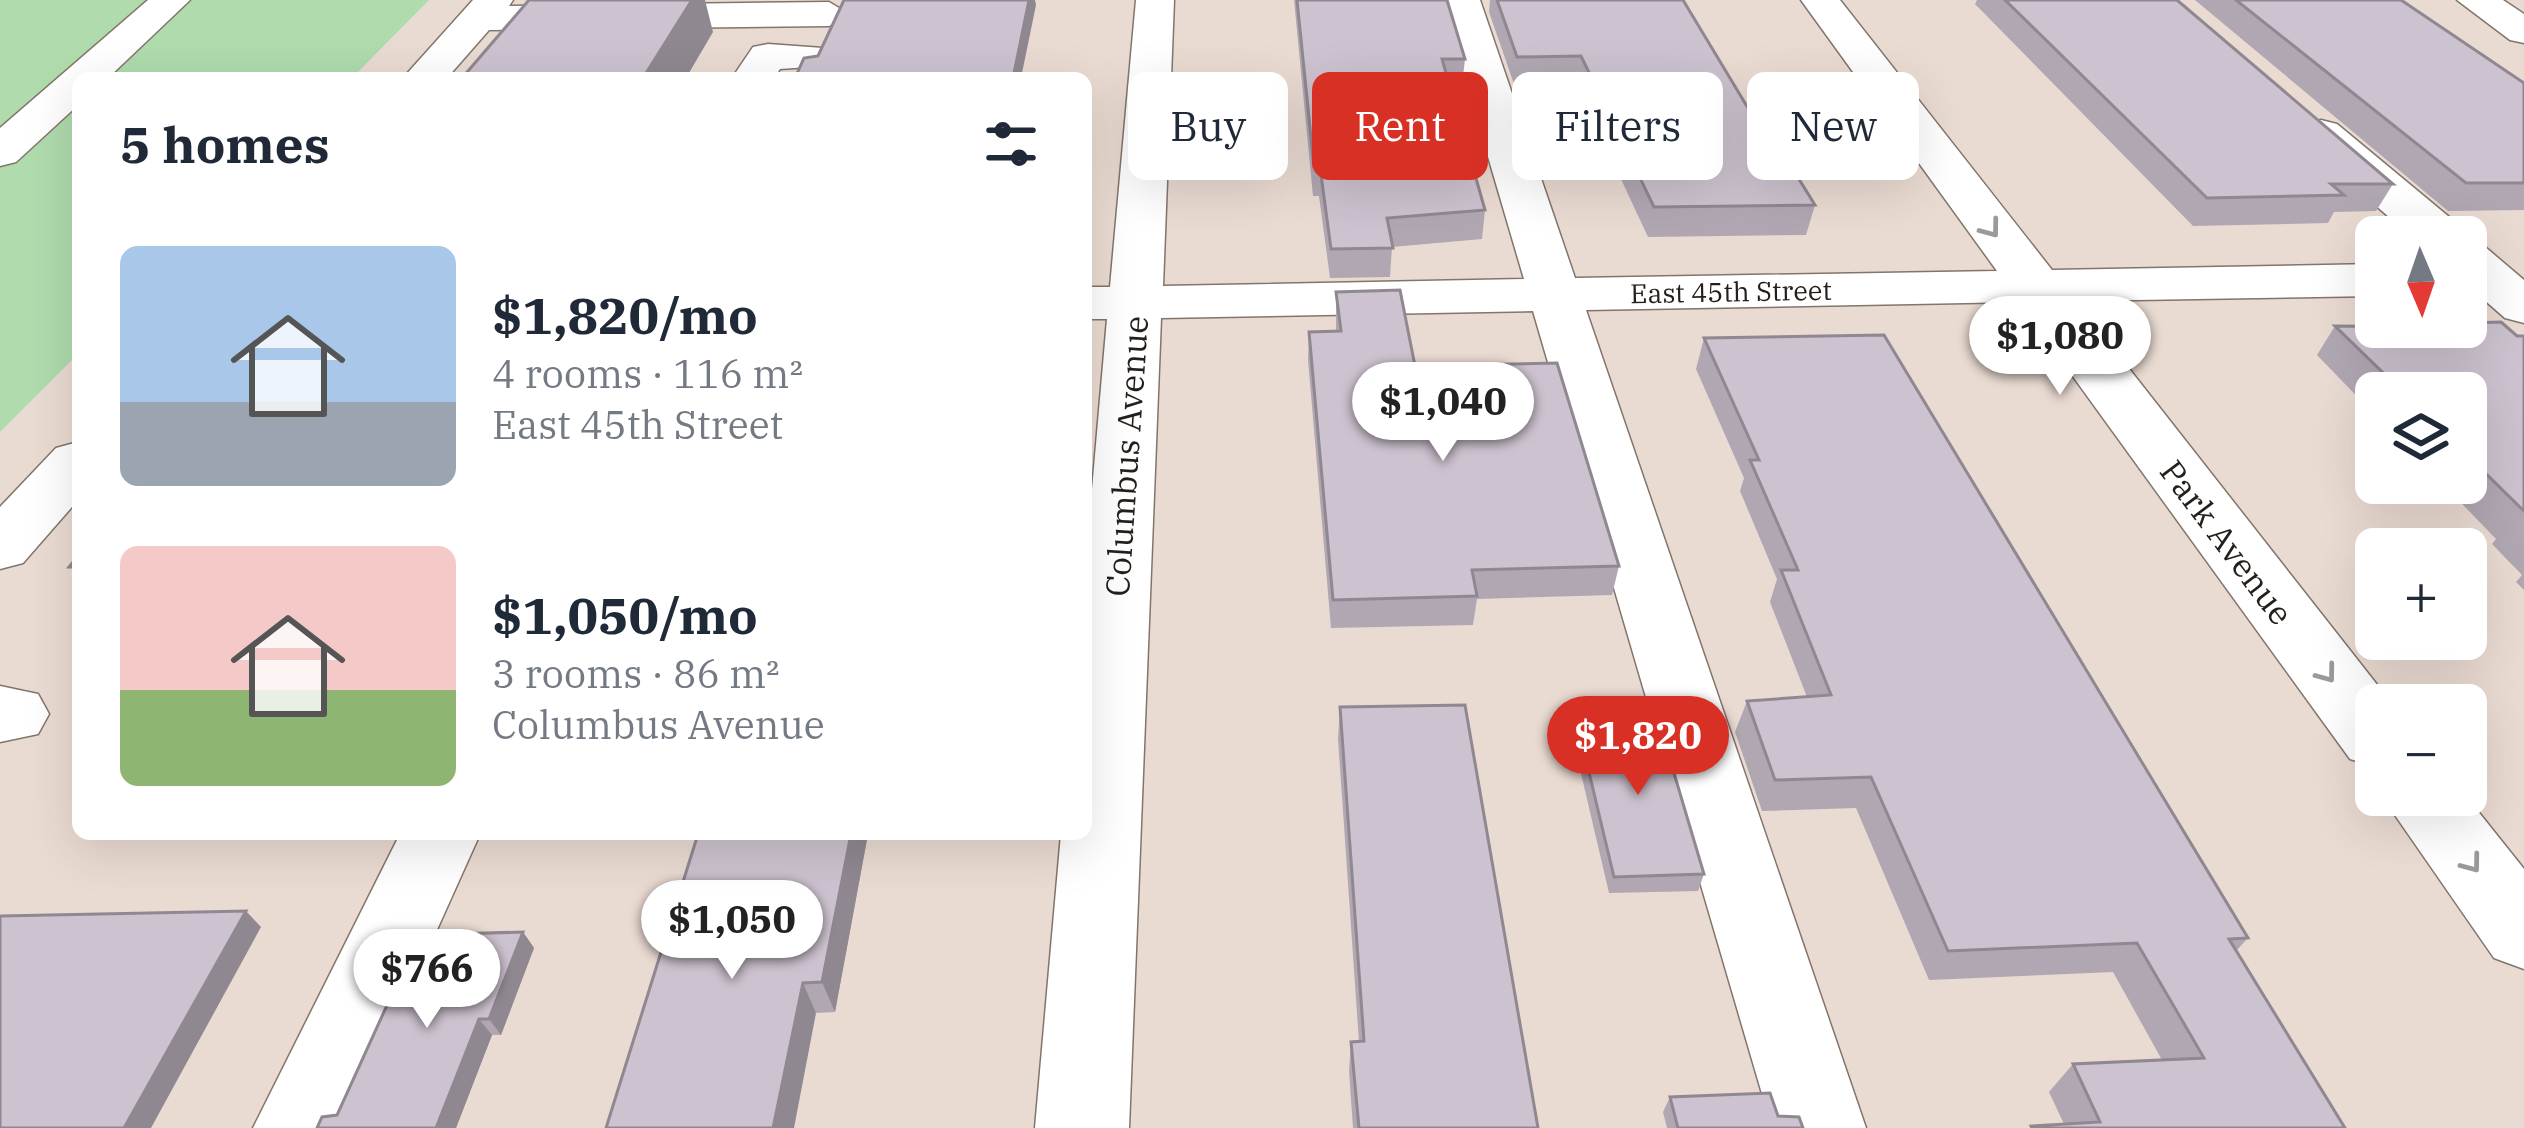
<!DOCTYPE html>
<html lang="en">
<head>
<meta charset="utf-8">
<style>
  body { margin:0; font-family:"IBM Plex Serif",serif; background:#f2f2f3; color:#1f2937; height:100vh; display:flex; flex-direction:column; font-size:45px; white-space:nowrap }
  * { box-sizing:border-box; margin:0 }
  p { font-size:39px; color:#747a83 }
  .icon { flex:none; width:66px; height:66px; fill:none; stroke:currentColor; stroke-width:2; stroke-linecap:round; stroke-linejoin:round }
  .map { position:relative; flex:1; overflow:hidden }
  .panel { position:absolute; left:72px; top:72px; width:1020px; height:768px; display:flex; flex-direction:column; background:#fff; border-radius:18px; box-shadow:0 12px 48px #0002 }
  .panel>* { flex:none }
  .guide { position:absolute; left:1128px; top:72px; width:1140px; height:108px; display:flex; gap:24px }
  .needle { width:78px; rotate:178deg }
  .fabs { position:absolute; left:2355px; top:216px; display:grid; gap:24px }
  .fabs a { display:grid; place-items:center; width:132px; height:132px; border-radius:18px; background:#fff; box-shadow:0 12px 48px #0002; font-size:60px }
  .price { position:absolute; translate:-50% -102px; padding:0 27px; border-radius:42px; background:#fff; color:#222; font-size:39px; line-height:78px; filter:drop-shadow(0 3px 6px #0008) }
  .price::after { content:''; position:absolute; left:50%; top:72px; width:36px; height:27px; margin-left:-18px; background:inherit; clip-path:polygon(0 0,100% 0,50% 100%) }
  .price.selected { background:#d93025; color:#fff }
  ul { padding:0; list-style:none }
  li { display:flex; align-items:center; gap:36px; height:300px; padding:0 48px }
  li span { display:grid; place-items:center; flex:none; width:336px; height:240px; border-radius:18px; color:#555 }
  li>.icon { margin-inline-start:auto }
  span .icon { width:144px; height:144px; fill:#fffc; stroke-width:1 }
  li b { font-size:51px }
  h2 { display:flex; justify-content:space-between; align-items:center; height:144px; padding:0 48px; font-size:51px }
  .chip { padding:0 42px; border-radius:18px; background:#fff; box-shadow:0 12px 48px #0002; font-size:42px; line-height:108px }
  .chip.selected { background:#d93025; color:#fff }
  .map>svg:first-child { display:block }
  .green { fill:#afdbad }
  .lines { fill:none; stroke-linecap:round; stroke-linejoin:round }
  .minor-casing { stroke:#82756c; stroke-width:3 }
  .minor { fill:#fff; fill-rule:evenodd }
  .wall { fill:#b0a7b2 }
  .shaded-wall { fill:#908891 }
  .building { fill:#cdc2cf; stroke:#908891; stroke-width:3 }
  .oneway { stroke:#9c9a98 }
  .labels { text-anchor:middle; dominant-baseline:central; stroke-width:9; stroke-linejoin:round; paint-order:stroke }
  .far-street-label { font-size:27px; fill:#241f1b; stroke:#fff }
  .street-label { font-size:33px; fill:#241f1b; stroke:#fff }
</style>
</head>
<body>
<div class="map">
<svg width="2524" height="1128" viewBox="0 0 2524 1128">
  <rect width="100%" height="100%" fill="#eadbd2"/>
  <path class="green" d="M 0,0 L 429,0 L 352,78 L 78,78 L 78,354 L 0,432 Z"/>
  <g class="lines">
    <g class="minor-casing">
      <path id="minor" d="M 148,0 L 190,0 L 108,78 L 78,78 L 78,105 L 16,162 L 0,166 L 0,128 Z
        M 473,0 L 513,0 L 509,6 L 829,2 L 849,14 L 829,26 L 489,30 L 447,78 L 403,78 Z
        M 1136,0 L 1174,0 L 1163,286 L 1524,279 L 1442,0 L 1480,0 L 1575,278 L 1997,271 L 1801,0 L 1840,0 L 2052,270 L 2376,264 L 2376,296 L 2076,301 L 2393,705 L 2376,705 L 2376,767 L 2350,759 L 2019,302 L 1586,310 L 1866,1128 L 1772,1128 L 1533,311 L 1161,318 L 1129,1128 L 1035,1128 L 1061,834 L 1086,834 L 1086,558 L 1107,319 L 1086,319 L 1086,287 L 1110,287 Z
        M 2457,0 L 2503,0 L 2524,14 L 2524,43 L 2510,40 Z
        M 768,44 L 823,48 L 829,57 L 823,66 L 780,69 L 774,78 L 732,78 L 753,47 Z
        M 2321,120 L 2337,124 L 2460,226 L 2467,237 L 2466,239 L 2412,237 L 2305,144 L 2298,134 L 2305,124 Z
        M 2466,242 L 2484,246 L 2524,280 L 2524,323 L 2505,318 L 2466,284 Z
        M 78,442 L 78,500 L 23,563 L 0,569 L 0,507 L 56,448 Z
        M 0,686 L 38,694 L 49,714 L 38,734 L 0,742 Z
        M 2381,795 L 2465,795 L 2524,869 L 2524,969 L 2494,958 Z
        M 400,834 L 480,834 L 348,1128 L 253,1128 Z"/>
    </g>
    <use href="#minor" class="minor"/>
  </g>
  <path class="wall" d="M 1294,0 L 1447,0 L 1465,59 L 1462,85 L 1449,85 L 1485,210 L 1482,239 L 1392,247 L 1390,277 L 1330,278 L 1319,196 L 1313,196 Z
    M 1490,0 L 1683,0 L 1754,118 L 1815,205 L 1806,235 L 1648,237 L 1576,83 L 1514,84 L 1489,12 Z
    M 1977,0 L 2177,0 L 2393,184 L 2376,211 L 2334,212 L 2328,223 L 2193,226 L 1975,4 Z
    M 2195,0 L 2401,0 L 2524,83 L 2524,210 L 2448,211 Z
    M 1336,292 L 1619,566 L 1612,595 L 1477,599 L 1473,625 L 1331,628 L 1308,360 L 1309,332 L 1336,331 Z
    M 2335,326 L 2524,336 L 2524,590 L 2516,582 L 2522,575 L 2492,544 L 2496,539 L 2442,483 L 2466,483 L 2466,393 L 2376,393 L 2376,416 L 2317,355 Z
    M 1704,338 L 2248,938 L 2236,951 L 2345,1128 L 2030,1128 L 2031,1126 L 2064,1124 L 2049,1092 L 2073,1064 L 2162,1060 L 2113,972 L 1929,980 L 1856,808 L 1762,811 L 1735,732 L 1747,701 L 1807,697 L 1770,602 L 1777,579 L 1740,491 L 1744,478 L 1696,369 Z
    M 1340,707 L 1538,1128 L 1353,1128 L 1349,1071 L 1351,1042 L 1359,1042 L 1338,739 Z
    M 1576,718 L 1704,874 L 1698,891 L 1609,893 L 1572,735 Z
    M 698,834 L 868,834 L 835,1012 L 816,1013 Z
    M 523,932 L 534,948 L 501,1035 L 492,1035 L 456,1128 L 317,1128 L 337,1115 Z
    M 1670,1097 L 1778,1116 L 1803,1128 L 1667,1128 L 1663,1112 Z"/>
  <path class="shaded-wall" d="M 692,0 L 705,0 L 713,32 L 686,78 L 643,78 Z
    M 1029,0 L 1035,0 L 1036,5 L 1021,78 L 1013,78 Z
    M 851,834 L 868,834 L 835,1012 L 822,982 Z
    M 246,911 L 261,927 L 151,1128 L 124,1128 Z
    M 523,932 L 534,948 L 501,1035 L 489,1019 Z
    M 803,983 L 816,1013 L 794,1128 L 773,1128 Z
    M 479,1019 L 492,1035 L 456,1128 L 436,1128 Z"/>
  <path class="building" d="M 529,0 L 692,0 L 643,78 L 462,78 Z
    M 844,0 L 1029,0 L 1013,78 L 795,78 L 804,58 L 818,56 Z
    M 1297,0 L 1447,0 L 1465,59 L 1442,59 L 1485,210 L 1387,218 L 1393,248 L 1331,249 L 1320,167 L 1314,167 Z
    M 1497,0 L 1683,0 L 1754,118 L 1761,118 L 1815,205 L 1654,207 L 1581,56 L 1517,57 Z
    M 2005,0 L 2177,0 L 2393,184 L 2331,184 L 2344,195 L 2207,198 Z
    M 2236,0 L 2401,0 L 2524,83 L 2524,183 L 2466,183 Z
    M 1400,290 L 1415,366 L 1557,363 L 1619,566 L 1472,570 L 1477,596 L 1333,600 L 1309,332 L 1341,331 L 1336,292 Z
    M 2501,322 L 2517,336 L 2524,336 L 2524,511 L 2466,454 L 2466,393 L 2404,393 L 2335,326 L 2466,327 L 2466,323 Z
    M 1884,335 L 2248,938 L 2229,939 L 2345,1128 L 2032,1128 L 2031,1126 L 2100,1122 L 2073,1064 L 2204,1058 L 2137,943 L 1948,951 L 1871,777 L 1775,780 L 1747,701 L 1831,695 L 1781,570 L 1798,570 L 1750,460 L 1759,460 L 1704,338 Z
    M 78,556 L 78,567 L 69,567 Z
    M 1465,705 L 1538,1128 L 1359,1128 L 1351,1042 L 1364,1041 L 1340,707 Z
    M 1657,716 L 1704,874 L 1614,877 L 1576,718 Z
    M 698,834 L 851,834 L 822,982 L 803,983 L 773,1128 L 606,1128 Z
    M 246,911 L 124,1128 L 0,1128 L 0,916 Z
    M 523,932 L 489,1019 L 479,1019 L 436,1128 L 317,1128 L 322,1117 L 337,1115 L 419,935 Z
    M 1770,1093 L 1778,1116 L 1799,1117 L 1803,1128 L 1678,1128 L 1670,1097 Z"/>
  <defs><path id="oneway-chevron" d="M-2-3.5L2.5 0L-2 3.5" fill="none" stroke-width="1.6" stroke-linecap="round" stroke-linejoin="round" transform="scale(3)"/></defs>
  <g class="oneway">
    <use href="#oneway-chevron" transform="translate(1991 229) rotate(53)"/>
    <use href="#oneway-chevron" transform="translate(2327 674) rotate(53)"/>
    <use href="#oneway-chevron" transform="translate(2472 864) rotate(53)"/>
  </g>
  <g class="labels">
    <g class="far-street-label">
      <text transform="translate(1731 291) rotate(-1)">East 45th Street</text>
    </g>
    <g class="street-label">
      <text transform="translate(1126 456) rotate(-86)">Columbus Avenue</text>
      <text transform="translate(2227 542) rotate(53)">Park Avenue</text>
    </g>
  </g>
</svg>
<div class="fabs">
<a><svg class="needle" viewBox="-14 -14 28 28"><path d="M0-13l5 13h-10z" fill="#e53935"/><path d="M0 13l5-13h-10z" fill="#747a83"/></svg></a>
<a><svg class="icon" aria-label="layers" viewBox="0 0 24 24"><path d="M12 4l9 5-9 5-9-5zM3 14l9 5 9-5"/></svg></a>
<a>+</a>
<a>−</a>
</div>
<b class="price" style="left:2060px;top:398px">$1,080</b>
<b class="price" style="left:1443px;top:464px">$1,040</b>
<b class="price selected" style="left:1638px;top:798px">$1,820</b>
<b class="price" style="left:732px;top:982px">$1,050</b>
<b class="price" style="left:427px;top:1031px">$766</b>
<div class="guide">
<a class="chip">Buy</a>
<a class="chip selected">Rent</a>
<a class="chip">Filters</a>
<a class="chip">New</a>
</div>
<section class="panel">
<h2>5 homes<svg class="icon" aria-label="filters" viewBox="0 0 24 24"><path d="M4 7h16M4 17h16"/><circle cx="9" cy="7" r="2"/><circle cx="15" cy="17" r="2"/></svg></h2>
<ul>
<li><span style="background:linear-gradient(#a9c7e8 65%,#9aa5b1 0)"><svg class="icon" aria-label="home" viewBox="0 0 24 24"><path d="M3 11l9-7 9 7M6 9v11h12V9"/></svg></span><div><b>$1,820/mo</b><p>4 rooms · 116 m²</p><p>East 45th Street</p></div></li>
<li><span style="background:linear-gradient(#f6c9c9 60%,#8fb573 0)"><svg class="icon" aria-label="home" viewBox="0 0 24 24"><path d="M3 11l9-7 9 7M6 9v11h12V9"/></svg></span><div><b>$1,050/mo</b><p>3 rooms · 86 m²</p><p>Columbus Avenue</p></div></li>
</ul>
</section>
</div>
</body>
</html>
